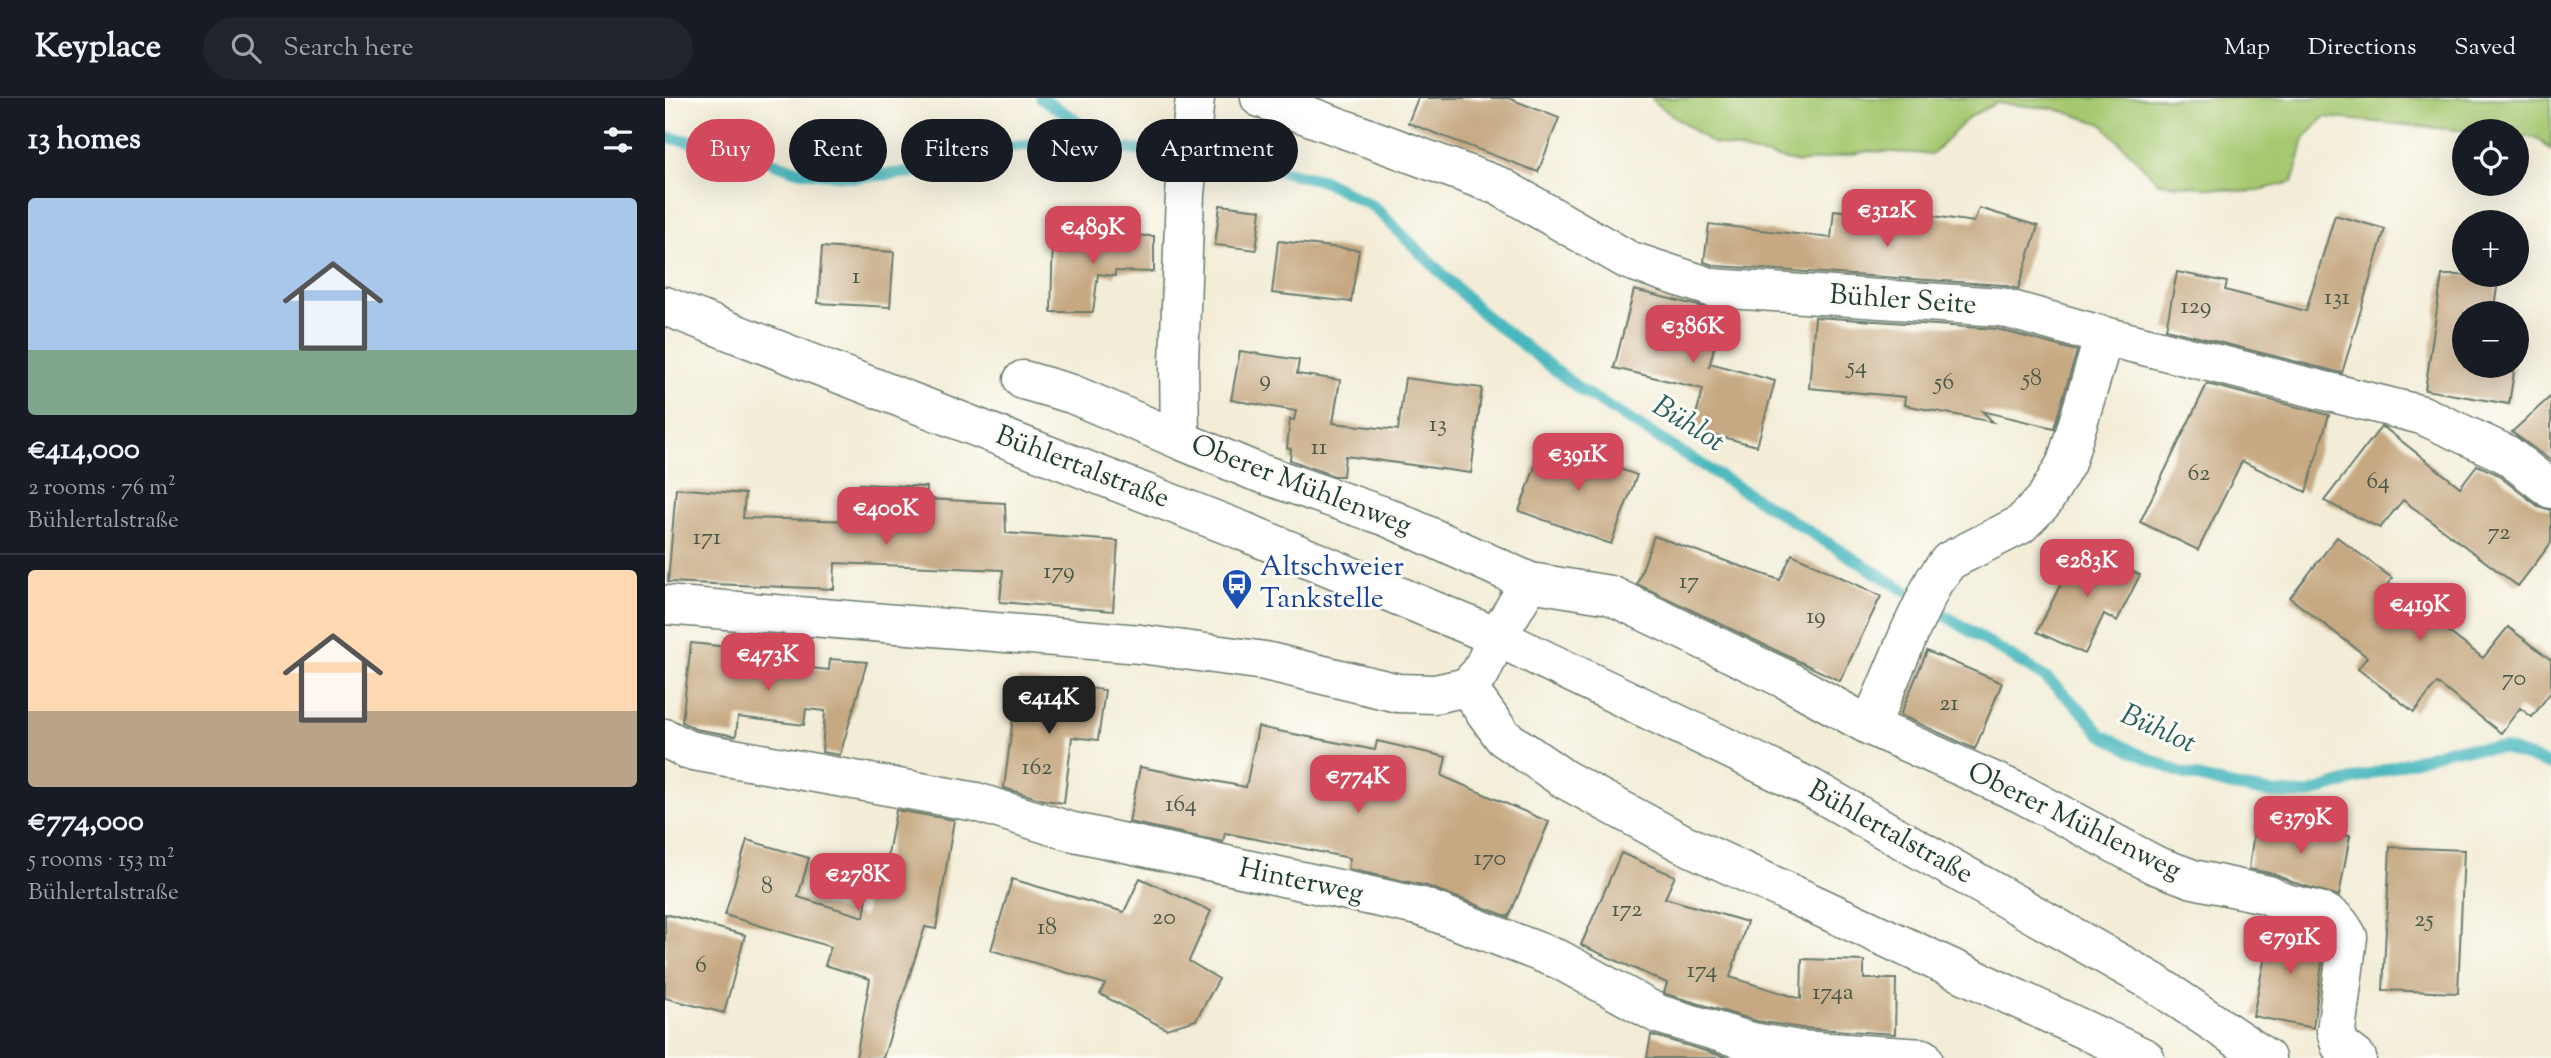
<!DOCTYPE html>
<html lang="en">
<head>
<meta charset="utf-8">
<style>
  body { margin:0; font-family:"Sorts Mill Goudy",serif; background:#20242c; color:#f1f3f6; height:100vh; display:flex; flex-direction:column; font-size:26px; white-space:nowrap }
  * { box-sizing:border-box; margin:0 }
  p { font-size:23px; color:#9ea1a6 }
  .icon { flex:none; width:38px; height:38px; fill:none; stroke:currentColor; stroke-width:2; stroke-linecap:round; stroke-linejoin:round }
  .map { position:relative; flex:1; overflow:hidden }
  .details { display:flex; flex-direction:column; background:#171b24; width:665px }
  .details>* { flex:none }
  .guide { position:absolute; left:21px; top:21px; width:665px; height:63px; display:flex; gap:14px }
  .controls { position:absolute; left:1787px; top:21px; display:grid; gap:14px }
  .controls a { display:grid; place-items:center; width:77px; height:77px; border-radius:50%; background:#171b24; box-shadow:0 7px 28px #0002; font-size:35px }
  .price { position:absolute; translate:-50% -60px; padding:0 16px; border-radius:14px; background:#d1495b; color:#fff; font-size:23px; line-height:46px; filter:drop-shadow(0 2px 4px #0008) }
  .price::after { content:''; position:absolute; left:50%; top:42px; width:21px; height:16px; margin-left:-10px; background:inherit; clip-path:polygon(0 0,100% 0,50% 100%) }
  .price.current { background:#222; color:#fff }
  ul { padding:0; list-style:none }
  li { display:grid; align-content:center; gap:14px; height:371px; padding:0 28px }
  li+li { border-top:2px solid #363941 }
  li span { display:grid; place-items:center; height:217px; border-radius:7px; color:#555 }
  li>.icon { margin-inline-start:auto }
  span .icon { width:126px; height:126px; fill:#fffc; stroke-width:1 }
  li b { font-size:30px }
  h2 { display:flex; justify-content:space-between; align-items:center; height:84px; padding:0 28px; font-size:30px }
  .chip { padding:0 24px; border-radius:32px; background:#171b24; box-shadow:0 7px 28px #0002; font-size:24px; line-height:63px }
  .chip.current { background:#d1495b; color:#fff }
  header { display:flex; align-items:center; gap:42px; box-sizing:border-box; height:98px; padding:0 35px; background:#171b24; border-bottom:2px solid #363941 }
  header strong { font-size:33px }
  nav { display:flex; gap:38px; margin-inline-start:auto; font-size:24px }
  .search { width:490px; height:63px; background:#20242c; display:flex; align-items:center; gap:18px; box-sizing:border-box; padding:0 24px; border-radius:38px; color:#9ea1a6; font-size:26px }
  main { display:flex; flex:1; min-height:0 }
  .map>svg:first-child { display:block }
  .green { fill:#a6c870; stroke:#628252; stroke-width:2 }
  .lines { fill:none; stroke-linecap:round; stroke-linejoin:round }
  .stream { stroke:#49b8be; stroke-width:12 }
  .building { fill:#c6a982 }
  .minor-casing { stroke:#697b6d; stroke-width:41 }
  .major-casing { stroke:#697b6d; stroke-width:41 }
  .minor { stroke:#fff; stroke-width:38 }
  .major { stroke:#fff; stroke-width:38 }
  .labels { text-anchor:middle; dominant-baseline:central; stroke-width:6; stroke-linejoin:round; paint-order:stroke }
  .number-label { font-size:24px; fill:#495848 }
  .street-label { font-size:28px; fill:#1f3d34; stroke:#fdfcf7 }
  .transit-label { font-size:28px; fill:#164399; stroke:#fdfcf7; text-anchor:start }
  .water-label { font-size:30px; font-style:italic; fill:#2c625d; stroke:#fdfcf7 }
</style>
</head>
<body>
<header>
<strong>Keyplace</strong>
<div class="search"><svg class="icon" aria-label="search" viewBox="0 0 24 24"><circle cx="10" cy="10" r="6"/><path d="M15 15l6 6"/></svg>Search here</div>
<nav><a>Map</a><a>Directions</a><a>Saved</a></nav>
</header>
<main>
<section class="details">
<h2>13 homes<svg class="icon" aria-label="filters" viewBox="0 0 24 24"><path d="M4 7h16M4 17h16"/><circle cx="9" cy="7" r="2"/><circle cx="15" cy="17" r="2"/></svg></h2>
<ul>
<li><span style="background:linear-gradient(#a9c7e8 70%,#7fa58c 0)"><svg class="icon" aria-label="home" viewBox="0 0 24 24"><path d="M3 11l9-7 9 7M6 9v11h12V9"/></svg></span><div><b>€414,000</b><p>2 rooms · 76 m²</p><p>Bühlertalstraße</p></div></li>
<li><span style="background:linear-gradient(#ffd9b3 65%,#b9a48a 0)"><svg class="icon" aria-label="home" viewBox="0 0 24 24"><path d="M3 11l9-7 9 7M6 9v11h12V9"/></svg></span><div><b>€774,000</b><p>5 rooms · 153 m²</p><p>Bühlertalstraße</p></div></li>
</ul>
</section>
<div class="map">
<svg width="1886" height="960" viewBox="0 0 1886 960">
  <rect width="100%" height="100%" fill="#fdfcf7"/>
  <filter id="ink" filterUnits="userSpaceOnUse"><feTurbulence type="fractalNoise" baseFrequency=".0143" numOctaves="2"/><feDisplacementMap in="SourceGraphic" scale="14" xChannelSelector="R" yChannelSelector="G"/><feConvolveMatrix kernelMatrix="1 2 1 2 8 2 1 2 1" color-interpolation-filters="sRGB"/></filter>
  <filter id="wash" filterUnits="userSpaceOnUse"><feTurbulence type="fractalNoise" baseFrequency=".00686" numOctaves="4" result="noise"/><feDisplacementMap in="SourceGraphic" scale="28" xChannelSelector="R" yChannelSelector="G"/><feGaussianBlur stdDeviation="1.57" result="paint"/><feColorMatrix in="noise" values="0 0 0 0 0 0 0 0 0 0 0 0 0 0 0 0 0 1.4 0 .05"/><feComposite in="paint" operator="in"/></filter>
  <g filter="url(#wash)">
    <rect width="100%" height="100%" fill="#f3edd8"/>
    <path class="green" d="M 987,0 L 1886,0 L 1886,52 L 1872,40 L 1852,38 L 1852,33 L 1803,33 L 1659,19 L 1639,41 L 1628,84 L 1586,94 L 1494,85 L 1437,26 L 1391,11 L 1331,5 L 1304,19 L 1268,56 L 1204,53 L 1134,65 L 1047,45 L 990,5 Z"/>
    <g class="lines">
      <path class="stream" d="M 376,0 L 408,20 L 438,48
        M 0,39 L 74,52 L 129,72 L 189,79 L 249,74 L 342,49 L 397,43 L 595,68 L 660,83 L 709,109 L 818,216 L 916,292 L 1381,580 L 1417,613 L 1436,636 L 1469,654 L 1514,674 L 1563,687 L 1608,695 L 1642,696 L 1786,651 L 1838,650 L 1886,667"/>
    </g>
    <g id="blocks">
      <path class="building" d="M 753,0 L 843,0 L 894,20 L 873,74 L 743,25 Z
        M 555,107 L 596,112 L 591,152 L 550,147 Z
        M 1314,110 L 1373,128 L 1353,191 L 1338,187 L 1052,168 L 1039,164 L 1044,126 L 1166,140 L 1169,112 L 1267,124 L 1268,118 L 1309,124 Z
        M 1670,117 L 1720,131 L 1677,275 L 1501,231 L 1512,174 L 1562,184 L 1560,192 L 1641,213 Z
        M 388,136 L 489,138 L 489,174 L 450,173 L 450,178 L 433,176 L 428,214 L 386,214 Z
        M 613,143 L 694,152 L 686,204 L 607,195 Z
        M 157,149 L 229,154 L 225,209 L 153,205 Z
        M 1777,177 L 1834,177 L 1828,215 L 1799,215 L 1799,268 L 1850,268 L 1844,306 L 1760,292 Z
        M 969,192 L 1058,214 L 1044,270 L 1045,265 L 1110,283 L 1092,348 L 1027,331 L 1038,291 L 949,270 Z
        M 1150,219 L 1332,231 L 1412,253 L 1389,330 L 1317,313 L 1328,324 L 1239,307 L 1240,299 L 1144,290 Z
        M 575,253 L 634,262 L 632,276 L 675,282 L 668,325 L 733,332 L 740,280 L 817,290 L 806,375 L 680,358 L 678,378 L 669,378 L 625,362 L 626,351 L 622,350 L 625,321 L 629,322 L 631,313 L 566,302 Z
        M 1542,286 L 1664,317 L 1641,394 L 1577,363 L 1533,452 L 1475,424 Z
        M 1886,298 L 1886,363 L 1847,334 Z
        M 1716,329 L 1721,331 L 1795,389 L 1812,367 L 1830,375 L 1873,408 L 1886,412 L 1886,445 L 1853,488 L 1738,402 L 1715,430 L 1659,403 Z
        M 879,344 L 972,377 L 946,446 L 854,413 Z
        M 195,386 L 262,389 L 261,401 L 340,405 L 341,435 L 453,443 L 448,513 L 335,504 L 338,472 L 170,465 L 169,491 L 3,484 L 11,390 L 80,396 L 78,420 L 193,423 Z
        M 989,438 L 1115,482 L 1127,456 L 1216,498 L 1175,583 L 972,486 Z
        M 1672,439 L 1727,480 L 1722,487 L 1818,560 L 1843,529 L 1886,562 L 1886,594 L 1867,619 L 1855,610 L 1836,635 L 1772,585 L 1749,614 L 1693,571 L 1702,559 L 1625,500 Z
        M 1415,447 L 1475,477 L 1452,523 L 1439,516 L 1420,556 L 1372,534 Z
        M 26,545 L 80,551 L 79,563 L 164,572 L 165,561 L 202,564 L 175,657 L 157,654 L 160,613 L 141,611 L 139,627 L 73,619 L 71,638 L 30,631 L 17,624 Z
        M 1262,553 L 1337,585 L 1310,651 L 1235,617 Z
        M 353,581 L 440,592 L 433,642 L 407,639 L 399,705 L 379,702 L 339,690 Z
        M 593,629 L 710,652 L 712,643 L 781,659 L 777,678 L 884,724 L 844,819 L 762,788 L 683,771 L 685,760 L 560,735 L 558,744 L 464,724 L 475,669 L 581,689 Z
        M 231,712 L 289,722 L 271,831 L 260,829 L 218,960 L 191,960 L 205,881 L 160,867 L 166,849 L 60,817 L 82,742 L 144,760 L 133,799 L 199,819 L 208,760 L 222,762 Z
        M 1590,726 L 1685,738 L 1674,798 L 1627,784 L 1609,776 L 1584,771 Z
        M 1725,749 L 1799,752 L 1793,895 L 1718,892 Z
        M 956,755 L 1010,778 L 1000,800 L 1082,824 L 1065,879 L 1136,901 L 1137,861 L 1199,863 L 1199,881 L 1231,881 L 1230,936 L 1137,930 L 1092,923 L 1001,896 L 999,895 L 1002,885 L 916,847 Z
        M 475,780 L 546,813 L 524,863 L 554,881 L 531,922 L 501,931 L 435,896 L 440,886 L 326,852 L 347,781 L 459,814 Z
        M 0,816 L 80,837 L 59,915 L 0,900 Z
        M 1607,823 L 1649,835 L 1660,844 L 1648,930 L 1588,918 Z
        M 986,937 L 987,937 L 1064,960 L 982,960 Z"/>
    </g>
  </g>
  <g filter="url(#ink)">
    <use href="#blocks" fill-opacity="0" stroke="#697b6d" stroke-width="2"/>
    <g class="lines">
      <g class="minor-casing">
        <path id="minor" d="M 530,0 L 520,96 L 514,266 L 515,342 L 589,373 L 722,419 L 865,484
          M 595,0 L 834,88 L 963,162 L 1048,190 L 1336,209 L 1439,238 L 1757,317 L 1841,356 L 1886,391
          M 358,282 L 407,296 L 515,342
          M 0,507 L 475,546 L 600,563 L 733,595 L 770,596 L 802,589 L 816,574 L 832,539 L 865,484 L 945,497 L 1122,582 L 1205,628 L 1246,531 L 1269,483 L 1284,463 L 1355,427 L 1379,403 L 1401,365 L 1439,238
          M 802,589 L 838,639 L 899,681 L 1017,745 L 1480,960
          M 1205,628 L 1355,695 L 1490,767 L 1528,781 L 1604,797 C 1623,812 1655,806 1673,824 C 1677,828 1680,834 1683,839 L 1671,933 L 1675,947 L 1692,960
          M 0,640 L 23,652 L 311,704 L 404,733 L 757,809 L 895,862 L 993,916 L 1087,944 L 1134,952 L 1258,960"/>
      </g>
      <g class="major-casing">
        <path id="major" d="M 0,208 L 578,433 L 832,539 L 1146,690 L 1488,884 L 1601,960"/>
      </g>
      <use href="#minor" class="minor"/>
      <use href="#major" class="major"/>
    </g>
  </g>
  <defs>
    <g id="bus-pin" transform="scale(1.575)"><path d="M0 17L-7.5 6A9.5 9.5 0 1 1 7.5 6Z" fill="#1a4fb4" stroke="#fdfcf7"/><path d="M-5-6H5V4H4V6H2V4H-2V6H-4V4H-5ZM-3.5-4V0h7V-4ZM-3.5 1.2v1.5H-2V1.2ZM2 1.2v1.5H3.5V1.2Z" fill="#fff"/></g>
  </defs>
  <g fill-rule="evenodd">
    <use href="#bus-pin" x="572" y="486"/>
  </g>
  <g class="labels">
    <g class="number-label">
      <text x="191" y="179">1</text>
      <text x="1672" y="200">131</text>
      <text x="1531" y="209">129</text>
      <text x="1192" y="269">54</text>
      <text x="1367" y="281">58</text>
      <text x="600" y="282">9</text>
      <text x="1279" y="285">56</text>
      <text x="773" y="327">13</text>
      <text x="654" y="350">11</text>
      <text x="1534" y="376">62</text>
      <text x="1713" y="384">64</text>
      <text x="1834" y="435">72</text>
      <text x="42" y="440">171</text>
      <text x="394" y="474">179</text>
      <text x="1024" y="484">17</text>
      <text x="1151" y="519">19</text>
      <text x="1849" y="581">70</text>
      <text x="1284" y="606">21</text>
      <text x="372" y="670">162</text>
      <text x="516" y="707">164</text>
      <text x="825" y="761">170</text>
      <text x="102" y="789">8</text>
      <text x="962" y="812">172</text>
      <text x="499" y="820">20</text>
      <text x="1759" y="822">25</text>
      <text x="382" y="830">18</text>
      <text x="36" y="868">6</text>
      <text x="1037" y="873">174</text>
      <text x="1168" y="895">174a</text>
    </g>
    <g class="street-label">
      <text transform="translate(1238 203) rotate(4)">Bühler Seite</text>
      <text transform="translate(417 370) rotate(21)">Bühlertalstraße</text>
      <text transform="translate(636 388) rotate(21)">Oberer Mühlenweg</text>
      <text transform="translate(1409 724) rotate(26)">Oberer Mühlenweg</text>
      <text transform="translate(1225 735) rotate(29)">Bühlertalstraße</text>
      <text transform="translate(636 784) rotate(12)">Hinterweg</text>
    </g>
    <g class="transit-label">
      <text x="595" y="470">Altschweier<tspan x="595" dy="32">Tankstelle</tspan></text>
    </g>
    <g class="water-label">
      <text transform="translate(1023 327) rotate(32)">Bühlot</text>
      <text transform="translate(1493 632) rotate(24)">Bühlot</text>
    </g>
  </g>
</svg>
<div class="controls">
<a><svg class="icon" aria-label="locate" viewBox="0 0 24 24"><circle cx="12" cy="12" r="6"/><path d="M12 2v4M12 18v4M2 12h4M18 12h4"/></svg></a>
<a>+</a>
<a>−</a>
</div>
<b class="price" style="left:1222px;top:151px">€312K</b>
<b class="price" style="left:428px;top:168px">€489K</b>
<b class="price" style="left:1028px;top:267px">€386K</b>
<b class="price" style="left:913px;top:395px">€391K</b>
<b class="price" style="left:221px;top:449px">€400K</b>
<b class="price" style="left:1422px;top:501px">€283K</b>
<b class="price" style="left:1755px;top:545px">€419K</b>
<b class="price" style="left:103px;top:595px">€473K</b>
<b class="price current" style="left:384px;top:638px">€414K</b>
<b class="price" style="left:693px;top:717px">€774K</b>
<b class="price" style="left:1636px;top:758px">€379K</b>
<b class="price" style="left:193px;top:815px">€278K</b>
<b class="price" style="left:1625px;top:878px">€791K</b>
<div class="guide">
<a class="chip current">Buy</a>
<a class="chip">Rent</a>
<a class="chip">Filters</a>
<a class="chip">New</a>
<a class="chip">Apartment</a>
</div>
</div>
</main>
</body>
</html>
